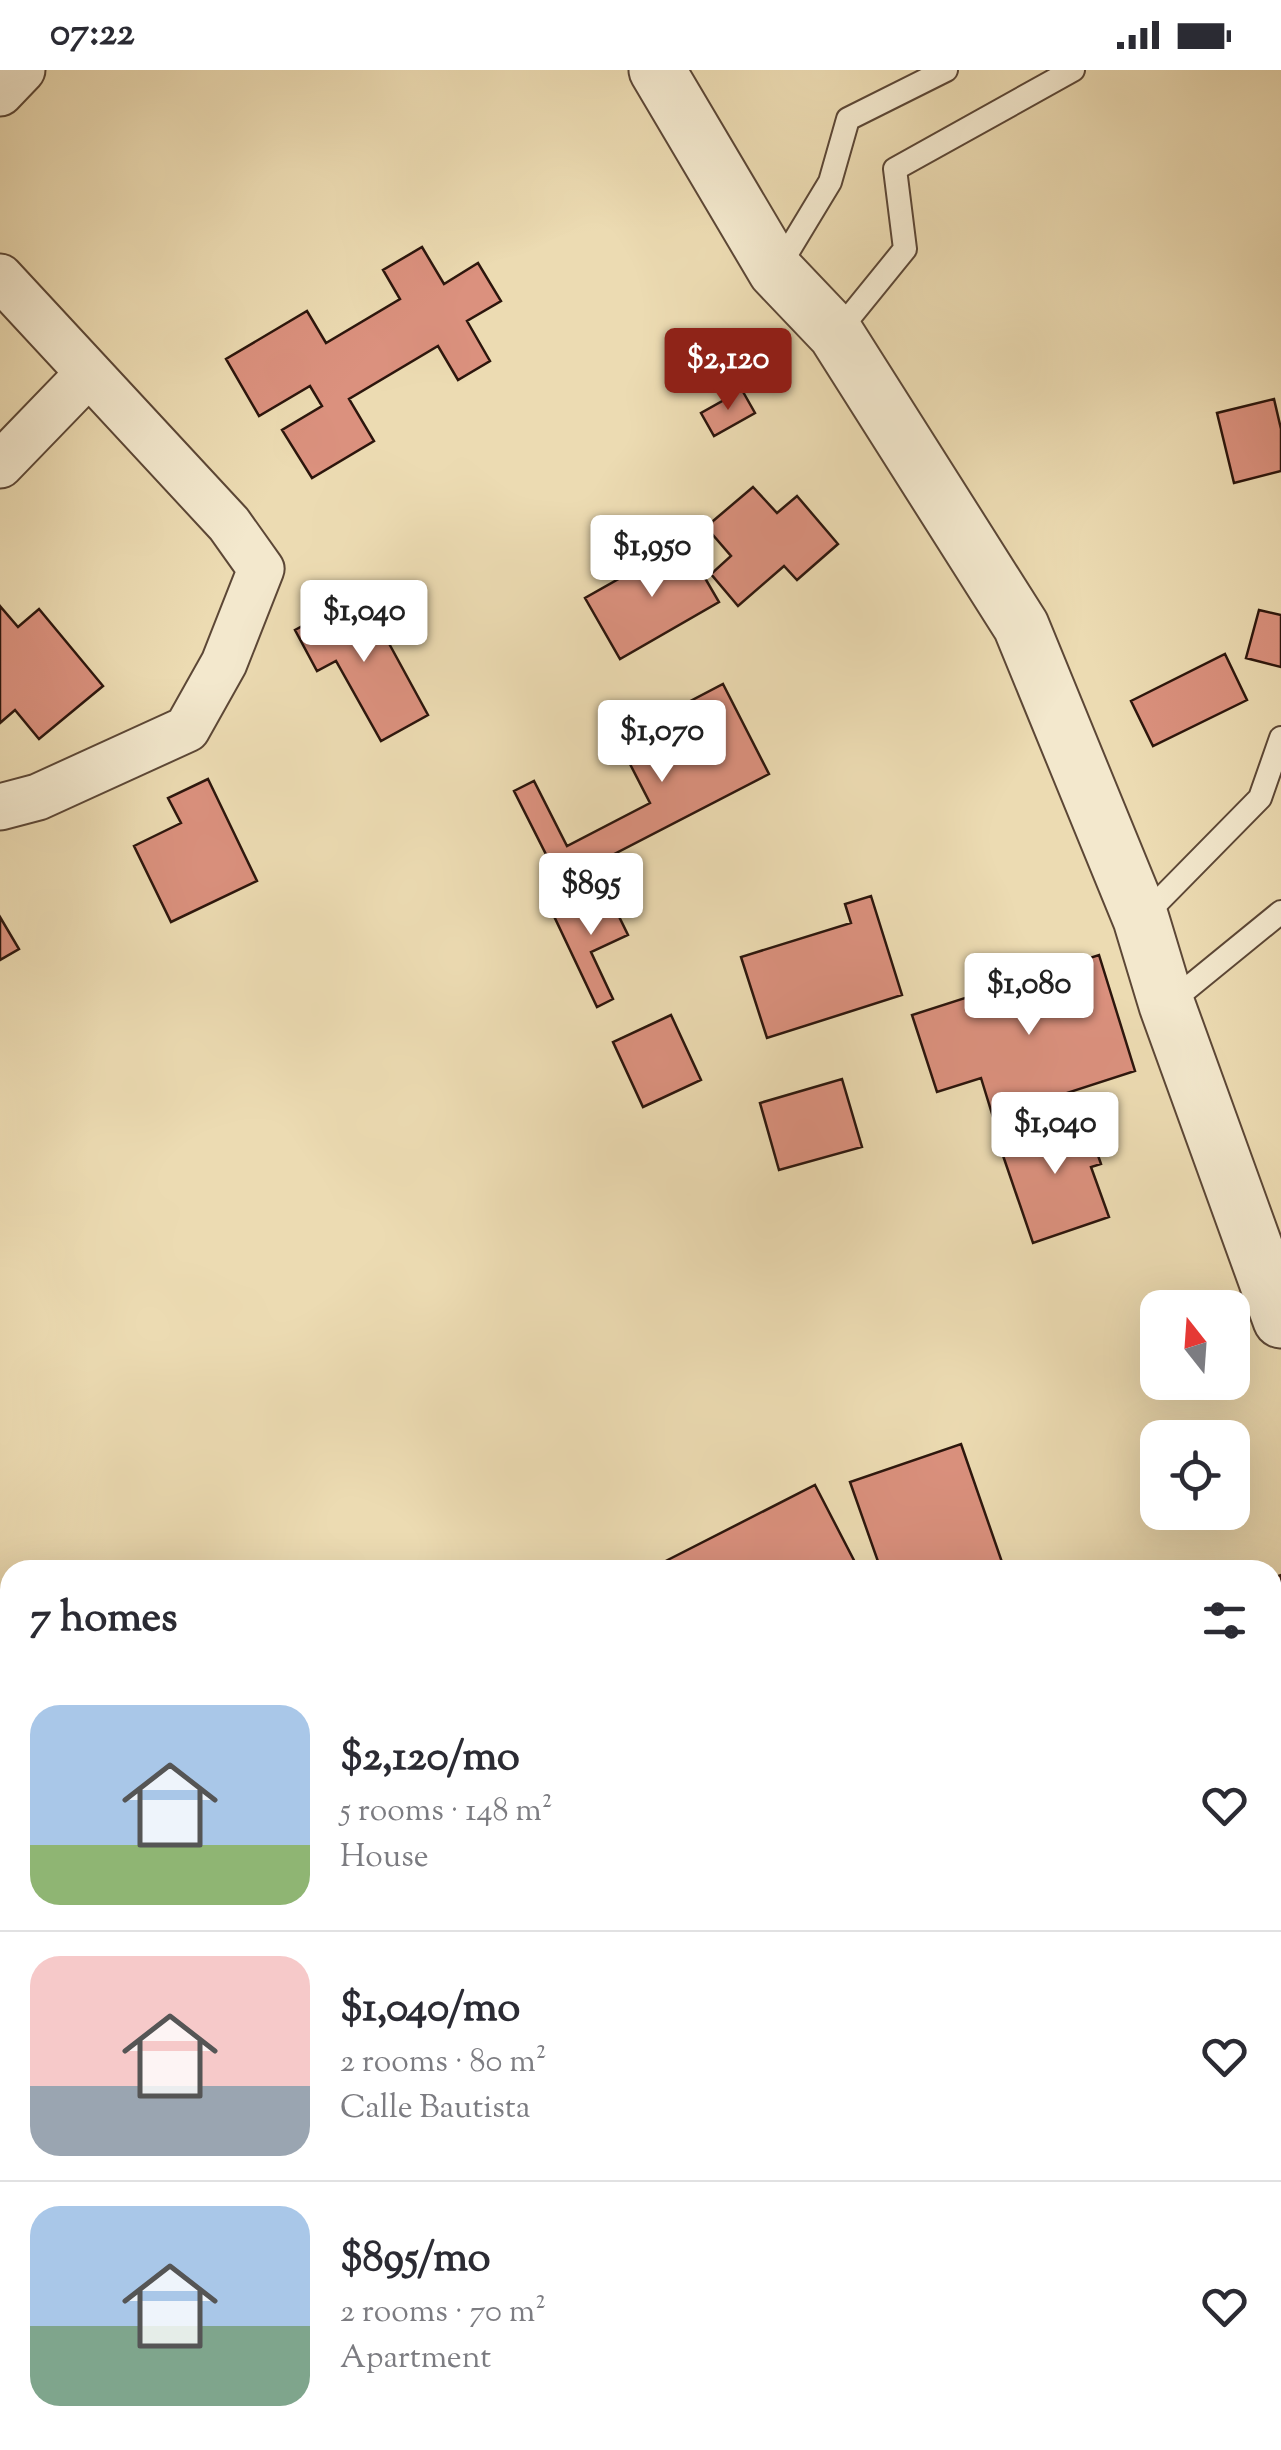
<!DOCTYPE html>
<html lang="en">
<head>
<meta charset="utf-8">
<style>
  body { margin:0; font-family:"Sorts Mill Goudy",serif; background:#f7f7f7; color:#2b2b33; height:100vh; display:flex; flex-direction:column; font-size:38px; white-space:nowrap }
  * { box-sizing:border-box; margin:0 }
  p { font-size:32px; color:#7c7c81 }
  .icon { flex:none; width:55px; height:55px; fill:none; stroke:currentColor; stroke-width:2; stroke-linecap:round; stroke-linejoin:round }
  .map { position:relative; flex:1; overflow:hidden }
  .panel { position:absolute; left:0px; top:1490px; width:1282px; height:890px; display:flex; flex-direction:column; background:#fff; border-radius:30px 30px 0 0; box-shadow:0 10px 40px #0002 }
  .panel>* { flex:none }
  .needle { width:65px; rotate:343deg }
  .controls { position:absolute; left:1140px; top:1220px; display:grid; gap:20px }
  .controls a { display:grid; place-items:center; width:110px; height:110px; border-radius:20px; background:#fff; box-shadow:0 10px 40px #0002; font-size:50px }
  .price { position:absolute; translate:-50% -85px; padding:0 22px; border-radius:10px; background:#fff; color:#222; font-size:32px; line-height:65px; filter:drop-shadow(0 2px 5px #0008) }
  .price::after { content:''; position:absolute; left:50%; top:60px; width:30px; height:22px; margin-left:-15px; background:inherit; clip-path:polygon(0 0,100% 0,50% 100%) }
  .price.selected { background:#8f2418; color:#fff }
  ul { padding:0; list-style:none }
  li { display:flex; align-items:center; gap:30px; height:250px; padding:0 30px }
  li+li { border-top:2px solid #e1e1e2 }
  li span { display:grid; place-items:center; flex:none; width:280px; height:200px; border-radius:30px; color:#555 }
  li>.icon { margin-inline-start:auto }
  span .icon { width:120px; height:120px; fill:#fffc; stroke-width:1 }
  li b { font-size:42px }
  h2 { display:flex; justify-content:space-between; align-items:center; height:120px; padding:0 30px; font-size:42px }
  .status { display:flex; justify-content:space-between; align-items:center; height:70px; padding:0 50px; background:#fff; direction:ltr }
  .status svg { height:28px; fill:currentColor }
  .map>svg:first-child { display:block }
  .building { fill:#db917e; stroke:#2c160d; stroke-width:2.5 }
  .lines { fill:none; stroke-linecap:round; stroke-linejoin:round }
  .service-casing { stroke:#5c4736; stroke-width:26 }
  .minor-casing { stroke:#5c4736; stroke-width:49 }
  .tertiary-casing { stroke:#5c4736; stroke-width:59 }
  .secondary-casing { stroke:#2c160d; stroke-width:59 }
  .service { stroke:#f3e8cd; stroke-width:22 }
  .minor { stroke:#f3e8cd; stroke-width:45 }
  .tertiary { stroke:#f3e8cd; stroke-width:55 }
  .secondary { stroke:#f3e8cd; stroke-width:55 }
</style>
</head>
<body>
<div class="status"><b>07:22</b><svg viewBox="0 0 49 12"><path d="M0 12V9h3v3zM5 12V6h3v6zM10 12V3h3v9zM15 12V0h3v12zM26 1h20v11H26zM47 4h2v5h-2z"/></svg></div>
<div class="map">
<svg width="1281" height="2380" viewBox="0 0 1281 2380">
  <rect width="100%" height="100%" fill="#ecdbb2"/>
  <filter id="stains"><feTurbulence type="fractalNoise" baseFrequency=".002" numOctaves="4"/><feColorMatrix values="0 0 0 0 .2 0 0 0 0 .09 0 0 0 0 .02 0 0 0 .5 -.17"/></filter>
  <radialGradient id="worn" r=".72"><stop offset=".6" stop-color="#630" stop-opacity="0"/><stop offset="1" stop-color="#630" stop-opacity=".3"/></radialGradient>
  <path class="building" d="M 422,177 L 444,214 L 478,193 L 501,231 L 467,251 L 490,291 L 458,310 L 438,276 L 349,329 L 374,371 L 312,408 L 282,360 L 322,336 L 310,316 L 259,346 L 226,289 L 307,241 L 326,273 L 400,229 L 383,200 Z
    M 742,320 L 755,343 L 714,366 L 701,343 Z
    M 1274,329 L 1281,359 L 1281,401 L 1234,413 L 1217,343 Z
    M 753,417 L 777,443 L 797,426 L 838,474 L 797,510 L 784,496 L 738,536 L 711,504 L 731,486 L 706,457 Z
    M 684,472 L 719,532 L 620,589 L 585,528 Z
    M 362,524 L 428,645 L 381,671 L 336,591 L 317,601 L 295,560 Z
    M 0,536 L 18,557 L 39,539 L 103,616 L 39,669 L 15,640 L 0,653 Z
    M 1259,540 L 1281,545 L 1281,597 L 1246,588 Z
    M 1225,584 L 1247,630 L 1153,676 L 1131,631 Z
    M 723,614 L 769,704 L 560,812 L 514,721 L 534,711 L 567,776 L 650,733 L 630,694 L 692,662 L 679,637 Z
    M 208,709 L 257,811 L 171,852 L 134,776 L 181,753 L 168,728 Z
    M 606,820 L 628,865 L 591,882 L 613,929 L 597,937 L 553,844 Z
    M 871,826 L 902,925 L 767,968 L 741,887 L 851,853 L 845,834 Z
    M 0,847 L 19,879 L 0,890 Z
    M 1099,885 L 1135,1001 L 993,1047 L 981,1008 L 937,1022 L 912,945 Z
    M 671,945 L 701,1010 L 643,1037 L 613,972 Z
    M 842,1009 L 862,1077 L 779,1100 L 760,1033 Z
    M 1083,1042 L 1101,1094 L 1091,1097 L 1109,1147 L 1033,1173 L 998,1071 Z
    M 961,1374 L 1003,1495 L 990,1500 L 881,1500 L 850,1412 Z
    M 815,1415 L 859,1500 L 648,1500 Z
    M 1281,1505 L 1281,1565 L 1272,1568 L 1272,1508 Z
    M 0,1593 L 10,1615 L 10,1637 L 0,1641 Z
    M 583,2370 L 618,2370 L 623,2380 L 588,2380 Z
    M 939,2370 L 979,2370 L 958,2380 L 944,2380 Z
    M 1016,2370 L 1097,2370 L 1102,2380 L 1020,2380 Z
    M 1151,2370 L 1201,2370 L 1204,2380 L 1144,2380 L 1141,2373 Z"/>
  <g class="lines">
    <g class="service-casing">
      <path id="service" d="M 778,198 L 830,112 L 848,49 L 946,0
        M 836,264 L 905,179 L 895,99 L 1073,0
        M 1143,847 L 1260,728 L 1281,668
        M 1167,935 L 1281,842
        M 1272,2131 L 1281,2157"/>
    </g>
    <g class="minor-casing">
      <path id="minor" d="M 0,23 L 22,0
        M 0,207 L 229,454 L 261,499 L 224,593 L 187,659 L 38,727 L 0,737
        M 0,395 L 88,304
        M 0,1739 L 10,1735
        M 767,2370 L 771,2380"/>
    </g>
    <g class="tertiary-casing">
      <path id="tertiary" d="M 657,0 L 776,201 L 836,264 L 1021,556 L 1141,849 L 1167,935 L 1281,1250"/>
    </g>
    <g class="secondary-casing">
      <path id="secondary" d="M 1272,1884 L 1281,1880
        M 1272,1959 L 1281,1954
        M 245,2380 L 266,2370
        M 382,2380 L 403,2370"/>
    </g>
    <use href="#service" class="service"/>
    <use href="#minor" class="minor"/>
    <use href="#tertiary" class="tertiary"/>
    <use href="#secondary" class="secondary"/>
  </g>
  <rect width="100%" height="100%" filter="url(#stains)"/>
  <rect width="100%" height="100%" fill="url(#worn)"/>
</svg>
<div class="controls">
<a><svg class="needle" viewBox="-14 -14 28 28"><path d="M0-13l5 13h-10z" fill="#e53935"/><path d="M0 13l5-13h-10z" fill="#7c7c81"/></svg></a>
<a><svg class="icon" aria-label="locate" viewBox="0 0 24 24"><circle cx="12" cy="12" r="6"/><path d="M12 2v4M12 18v4M2 12h4M18 12h4"/></svg></a>
</div>
<b class="price selected" style="left:728px;top:343px">$2,120</b>
<b class="price" style="left:652px;top:530px">$1,950</b>
<b class="price" style="left:364px;top:595px">$1,040</b>
<b class="price" style="left:662px;top:715px">$1,070</b>
<b class="price" style="left:591px;top:868px">$895</b>
<b class="price" style="left:1029px;top:968px">$1,080</b>
<b class="price" style="left:1055px;top:1107px">$1,040</b>
<section class="panel">
<h2>7 homes<svg class="icon" aria-label="filters" viewBox="0 0 24 24"><path d="M4 7h16M4 17h16"/><circle cx="9" cy="7" r="2"/><circle cx="15" cy="17" r="2"/></svg></h2>
<ul>
<li><span style="background:linear-gradient(#a9c7e8 70%,#8fb573 0)"><svg class="icon" aria-label="home" viewBox="0 0 24 24"><path d="M3 11l9-7 9 7M6 9v11h12V9"/></svg></span><div><b>$2,120/mo</b><p>5 rooms · 148 m²</p><p>House</p></div><svg class="icon" aria-label="heart" viewBox="0 0 24 24"><path d="M12 20l-8-8c-3-5 5-10 8-4 3-6 11-1 8 4z"/></svg></li>
<li><span style="background:linear-gradient(#f6c9c9 65%,#9aa5b1 0)"><svg class="icon" aria-label="home" viewBox="0 0 24 24"><path d="M3 11l9-7 9 7M6 9v11h12V9"/></svg></span><div><b>$1,040/mo</b><p>2 rooms · 80 m²</p><p>Calle Bautista</p></div><svg class="icon" aria-label="heart" viewBox="0 0 24 24"><path d="M12 20l-8-8c-3-5 5-10 8-4 3-6 11-1 8 4z"/></svg></li>
<li><span style="background:linear-gradient(#a9c7e8 60%,#7fa58c 0)"><svg class="icon" aria-label="home" viewBox="0 0 24 24"><path d="M3 11l9-7 9 7M6 9v11h12V9"/></svg></span><div><b>$895/mo</b><p>2 rooms · 70 m²</p><p>Apartment</p></div><svg class="icon" aria-label="heart" viewBox="0 0 24 24"><path d="M12 20l-8-8c-3-5 5-10 8-4 3-6 11-1 8 4z"/></svg></li>
</ul>
</section>
</div>
</body>
</html>
